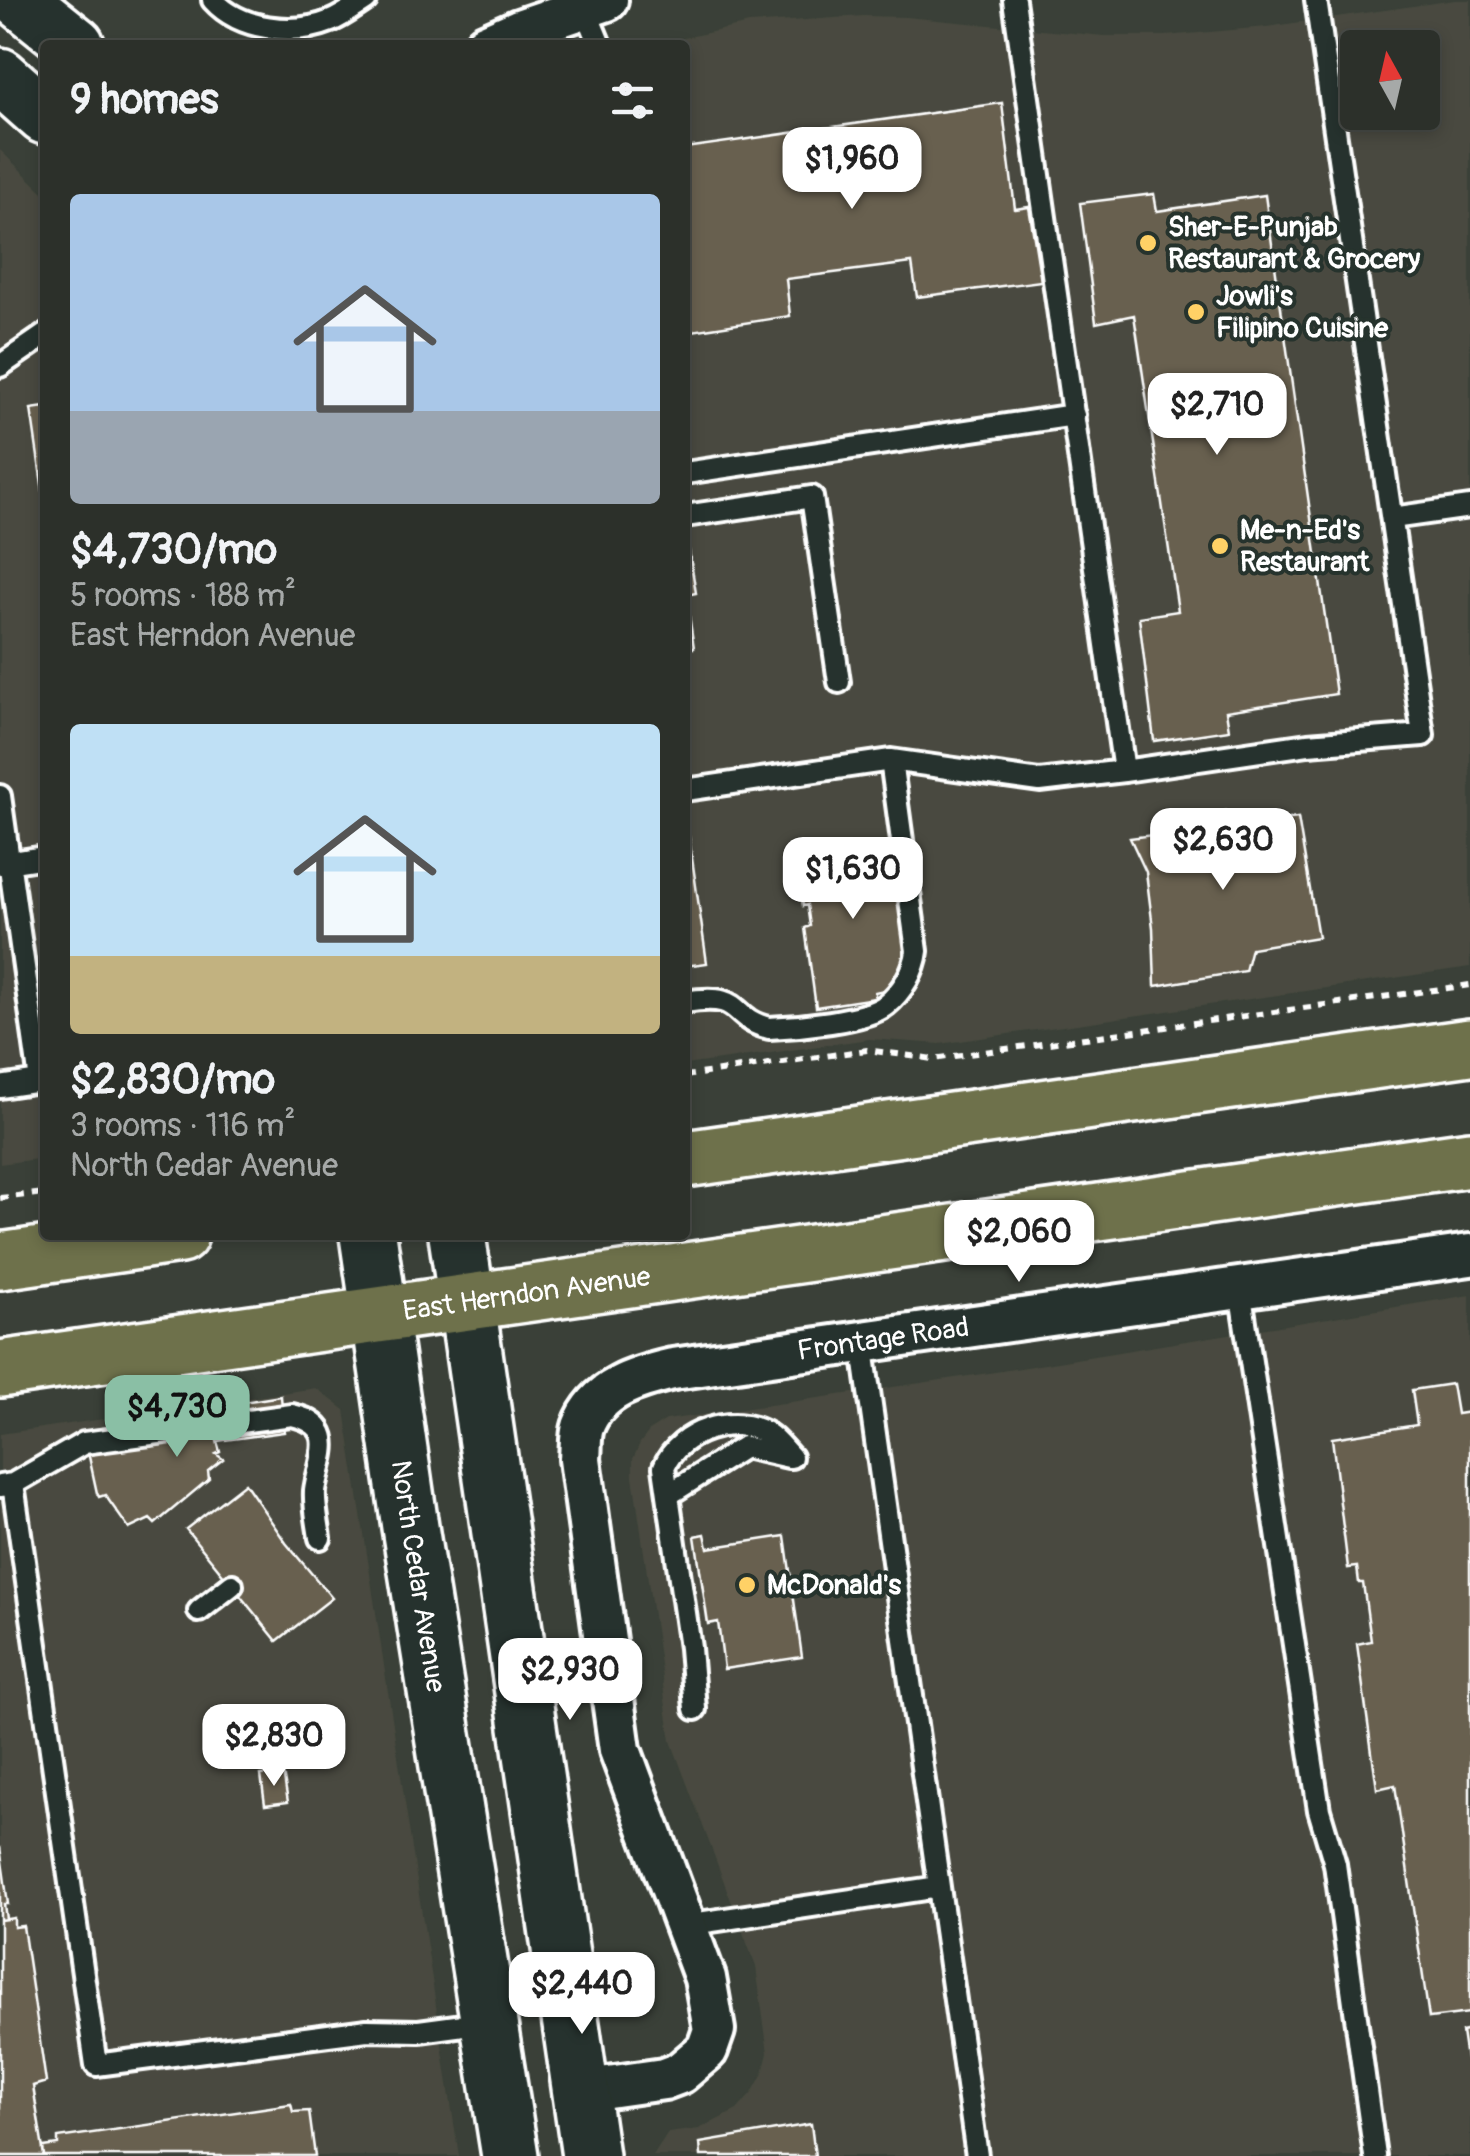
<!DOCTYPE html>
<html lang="en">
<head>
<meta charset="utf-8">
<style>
  body { margin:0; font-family:Pangolin,sans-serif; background:#343832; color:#f1f3f6; height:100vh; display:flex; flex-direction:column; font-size:38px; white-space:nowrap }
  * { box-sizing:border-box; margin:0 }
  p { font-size:32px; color:#a6a9a8 }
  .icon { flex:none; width:55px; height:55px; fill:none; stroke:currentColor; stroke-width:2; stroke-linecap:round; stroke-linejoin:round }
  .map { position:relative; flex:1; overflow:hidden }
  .drawer { position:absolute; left:40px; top:40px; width:650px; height:1200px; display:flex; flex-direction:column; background:#2c302a; border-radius:10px; box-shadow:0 5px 15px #0003,0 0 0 2px #484b47 }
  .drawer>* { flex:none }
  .needle { width:65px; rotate:352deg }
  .controls { position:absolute; left:1340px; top:30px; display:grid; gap:20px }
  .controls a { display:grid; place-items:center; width:100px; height:100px; border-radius:10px; background:#2c302a; box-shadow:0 5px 15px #0003,0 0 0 2px #484b47; font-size:50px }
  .price { position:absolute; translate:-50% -85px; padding:0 22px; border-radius:20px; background:#fff; color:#222; font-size:32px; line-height:65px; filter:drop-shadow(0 2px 5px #0008) }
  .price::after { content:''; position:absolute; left:50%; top:60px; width:30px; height:22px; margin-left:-15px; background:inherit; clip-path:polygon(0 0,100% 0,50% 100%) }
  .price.on { background:#8abfa5; color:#111 }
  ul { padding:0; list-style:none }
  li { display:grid; align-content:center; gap:20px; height:530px; padding:0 30px }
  li span { display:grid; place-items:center; height:310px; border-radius:10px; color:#555 }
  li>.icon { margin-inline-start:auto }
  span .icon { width:180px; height:180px; fill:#fffc; stroke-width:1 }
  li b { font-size:42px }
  h2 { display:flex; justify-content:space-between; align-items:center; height:120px; padding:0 30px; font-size:42px }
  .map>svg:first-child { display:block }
  .built { fill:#484a3f; fill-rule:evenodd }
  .building { fill:#686050; stroke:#fff; stroke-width:2.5 }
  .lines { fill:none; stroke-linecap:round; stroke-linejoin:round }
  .service-casing { stroke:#fff; stroke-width:28 }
  .minor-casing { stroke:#fff; stroke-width:48 }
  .secondary-casing { stroke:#fff; stroke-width:62 }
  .primary-casing { stroke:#fff; stroke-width:62 }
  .path { stroke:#fff; stroke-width:6; stroke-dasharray:8 8; stroke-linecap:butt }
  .service { stroke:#26332d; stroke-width:20 }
  .minor { stroke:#26332d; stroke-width:40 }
  .secondary { stroke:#26332d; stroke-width:55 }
  .primary { stroke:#6e714b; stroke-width:55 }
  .poi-dot { fill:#ffd166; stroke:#26332d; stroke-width:4 }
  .labels { text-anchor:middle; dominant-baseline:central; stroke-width:8; stroke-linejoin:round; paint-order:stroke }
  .poi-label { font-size:28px; font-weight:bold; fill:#fff; stroke:#26332d; text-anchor:start }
  .street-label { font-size:28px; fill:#fff; stroke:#26332d }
</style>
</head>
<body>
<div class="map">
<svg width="1470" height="2156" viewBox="0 0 1470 2156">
  <rect width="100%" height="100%" fill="#3a4038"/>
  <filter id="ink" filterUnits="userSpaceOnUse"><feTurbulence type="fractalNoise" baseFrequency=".01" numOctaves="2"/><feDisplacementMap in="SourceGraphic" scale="20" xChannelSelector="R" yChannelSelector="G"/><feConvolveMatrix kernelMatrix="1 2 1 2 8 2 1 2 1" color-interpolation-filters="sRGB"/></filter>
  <g filter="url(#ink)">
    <path class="built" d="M 1455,0 L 1470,0 L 1470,967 L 940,1044 L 869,1039 L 685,1065 L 685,45 L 651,45 L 749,24 L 863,16 L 906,17 L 1104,36 L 1165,36 L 1266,27 ZM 1358,48 L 1422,48 L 1422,112 L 1358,112 Z
      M 0,150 L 45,194 L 45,1158 L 0,1164 Z
      M 1470,1295 L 1470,2156 L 653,2156 L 668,2133 L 699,2129 L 737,2110 L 752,2093 L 763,2073 L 768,2053 L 756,1967 L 671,1741 L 633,1476 L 633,1459 L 640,1443 L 650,1430 L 666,1420 L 989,1373 Z
      M 316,1388 L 345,1410 L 459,2156 L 0,2156 L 0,1434 Z"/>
    <path class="building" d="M 1002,103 L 1015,209 L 1029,207 L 1041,281 L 917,297 L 912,263 L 786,279 L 790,316 L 685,332 L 685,148 Z
      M 1154,194 L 1157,211 L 1265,195 L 1336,694 L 1226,711 L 1229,730 L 1154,741 L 1139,617 L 1178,611 L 1134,315 L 1096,323 L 1080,203 Z
      M 45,407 L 45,505 L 31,409 Z
      M 685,526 L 696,593 L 686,595 L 694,648 L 685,649 Z
      M 1226,811 L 1229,827 L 1298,818 L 1318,937 L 1251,948 L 1245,971 L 1155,986 L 1153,928 L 1146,872 L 1130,838 L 1153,835 L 1152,821 Z
      M 688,830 L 707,963 L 685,966 L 685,831 Z
      M 850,844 L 851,852 L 895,847 L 912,958 L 889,989 L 875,992 L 875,998 L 816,1007 L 805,928 L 810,926 L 807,905 L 803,906 L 795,852 Z
      M 1452,1384 L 1457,1414 L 1470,1412 L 1470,2013 L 1429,2018 L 1395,1785 L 1377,1789 L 1357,1644 L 1371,1641 L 1363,1583 L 1359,1583 L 1357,1567 L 1348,1568 L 1332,1438 L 1417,1425 L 1412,1390 Z
      M 281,1396 L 284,1432 L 217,1441 L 220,1452 L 216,1454 L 223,1459 L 208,1471 L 209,1479 L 155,1524 L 150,1519 L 129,1529 L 105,1495 L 99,1497 L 97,1493 L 88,1452 L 202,1433 L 198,1409 Z
      M 245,1483 L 286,1543 L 332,1598 L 277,1641 L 186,1529 Z
      M 705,1534 L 708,1548 L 785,1536 L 802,1657 L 724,1669 L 718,1622 L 708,1624 L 695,1536 Z
      M 283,1772 L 288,1802 L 265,1805 L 261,1775 Z
      M 0,1847 L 8,1904 L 4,1904 L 6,1919 L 0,1920 Z
      M 14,1918 L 14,1927 L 23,1926 L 46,2082 L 33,2086 L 44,2156 L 0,2156 L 0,1920 Z
      M 1470,2030 L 1470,2086 L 1462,2032 Z
      M 291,2104 L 293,2112 L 309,2111 L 315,2156 L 44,2156 L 43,2147 L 58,2145 L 58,2138 Z
      M 811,2124 L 815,2156 L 701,2156 L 700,2143 Z"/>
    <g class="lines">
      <g class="service-casing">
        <path id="service" d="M 213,0 C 240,30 294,36 331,21 C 343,16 355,7 366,0
          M 1014,0 L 1124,771 L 1308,744 L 1423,735 L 1316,0
          M 584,6 L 600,45
          M 0,366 L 45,335
          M 685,473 L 1074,415
          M 685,516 L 812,497 L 839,682
          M 1392,518 L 1470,507
          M 685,790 L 891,760 L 1040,781 L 1124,771
          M 0,796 L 40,1081 L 0,1087
          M 0,864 L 45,857
          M 685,1002 C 747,992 727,1018 769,1028 C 795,1027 867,1021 886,1005 C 902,992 915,970 917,951 L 891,760
          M 1240,1289 L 1319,1810 L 1335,1864 L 1375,2156
          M 862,1342 L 977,2156
          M 13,1484 L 84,1443 L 292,1415 C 342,1426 319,1459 315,1491 C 314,1506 318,1523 320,1538
          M 0,1486 L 13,1484 L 96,2065 L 367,2030 L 419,2031 L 486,2022
          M 668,1495 L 744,1447 L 789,1457
          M 199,1611 L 232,1585
          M 695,1709 L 690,1648 L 664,1467 C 679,1431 733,1413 768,1434 C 776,1439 784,1450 791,1457
          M 685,1925 L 939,1887"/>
      </g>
      <g class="minor-casing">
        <g id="minor">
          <path d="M 485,45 L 519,30 L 607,0"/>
          <path id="s1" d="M 580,2091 L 664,2079 L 680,2073 L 707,2050 L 714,2030 L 705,1978 L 620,1750 L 580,1459 C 581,1449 580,1436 583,1427 C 597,1388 638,1377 673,1369 L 1470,1255"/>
        </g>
      </g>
      <g class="secondary-casing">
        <g id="secondary">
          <path d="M 20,0 L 76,45"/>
          <path d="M 0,76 L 45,116"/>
          <path id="s2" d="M 368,1235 L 410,1527 L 510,2156"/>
          <path d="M 457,1235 L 590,2156"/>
        </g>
      </g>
      <g class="primary-casing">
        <g id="primary">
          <path d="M 685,1159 L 1470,1047"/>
          <path d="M 0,1261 L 180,1235"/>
          <path id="s3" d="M 0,1369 L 1470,1159"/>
        </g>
      </g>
      <path class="path" d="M 685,1076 L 867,1050 L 933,1059 L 1470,985
        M 0,1198 L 45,1193"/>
      <use href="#service" class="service"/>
      <use href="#minor" class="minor"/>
      <use href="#secondary" class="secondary"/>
      <use href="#primary" class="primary"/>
    </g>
  </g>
  <g class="poi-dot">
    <circle cx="1148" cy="243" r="10"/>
    <circle cx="1196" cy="312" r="10"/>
    <circle cx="1220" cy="546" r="10"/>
    <circle cx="747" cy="1585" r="10"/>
  </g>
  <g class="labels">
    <g class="poi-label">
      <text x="1168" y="227">Sher-E-Punjab<tspan x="1168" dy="32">Restaurant &amp; Grocery</tspan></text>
      <text x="1216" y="296">Jowli's<tspan x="1216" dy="32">Filipino Cuisine</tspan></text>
      <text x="1240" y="530">Me-n-Ed's<tspan x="1240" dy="32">Restaurant</tspan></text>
      <text x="767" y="1585">McDonald's</text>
    </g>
    <g class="street-label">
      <text stroke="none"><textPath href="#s3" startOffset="532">East Herndon Avenue</textPath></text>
      <text stroke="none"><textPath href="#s1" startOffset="1105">Frontage Road</textPath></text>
      <text stroke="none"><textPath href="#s2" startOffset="345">North Cedar Avenue</textPath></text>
    </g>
  </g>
</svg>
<div class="controls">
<a><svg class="needle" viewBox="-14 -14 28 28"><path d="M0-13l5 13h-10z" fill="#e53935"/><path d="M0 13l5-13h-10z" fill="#a6a9a8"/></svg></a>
</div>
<b class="price" style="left:852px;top:212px">$1,960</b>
<b class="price" style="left:1217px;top:458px">$2,710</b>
<b class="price" style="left:1223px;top:893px">$2,630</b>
<b class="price" style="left:853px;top:922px">$1,630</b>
<b class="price" style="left:1019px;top:1285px">$2,060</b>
<b class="price on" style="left:177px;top:1460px">$4,730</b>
<b class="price" style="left:570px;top:1723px">$2,930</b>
<b class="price" style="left:274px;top:1789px">$2,830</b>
<b class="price" style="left:582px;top:2037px">$2,440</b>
<section class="drawer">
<h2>9 homes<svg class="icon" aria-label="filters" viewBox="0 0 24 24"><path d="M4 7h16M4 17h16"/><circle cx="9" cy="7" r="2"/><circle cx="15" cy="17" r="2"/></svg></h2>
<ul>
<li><span style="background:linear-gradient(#a9c7e8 70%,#9aa5b1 0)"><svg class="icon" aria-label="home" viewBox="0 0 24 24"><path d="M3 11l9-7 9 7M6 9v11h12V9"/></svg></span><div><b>$4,730/mo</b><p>5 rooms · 188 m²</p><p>East Herndon Avenue</p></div></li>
<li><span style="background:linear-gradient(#bfe0f5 75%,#c2b280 0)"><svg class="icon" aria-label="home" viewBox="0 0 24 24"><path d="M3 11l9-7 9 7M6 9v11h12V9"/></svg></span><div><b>$2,830/mo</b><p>3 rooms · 116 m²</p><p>North Cedar Avenue</p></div></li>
</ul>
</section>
</div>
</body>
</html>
